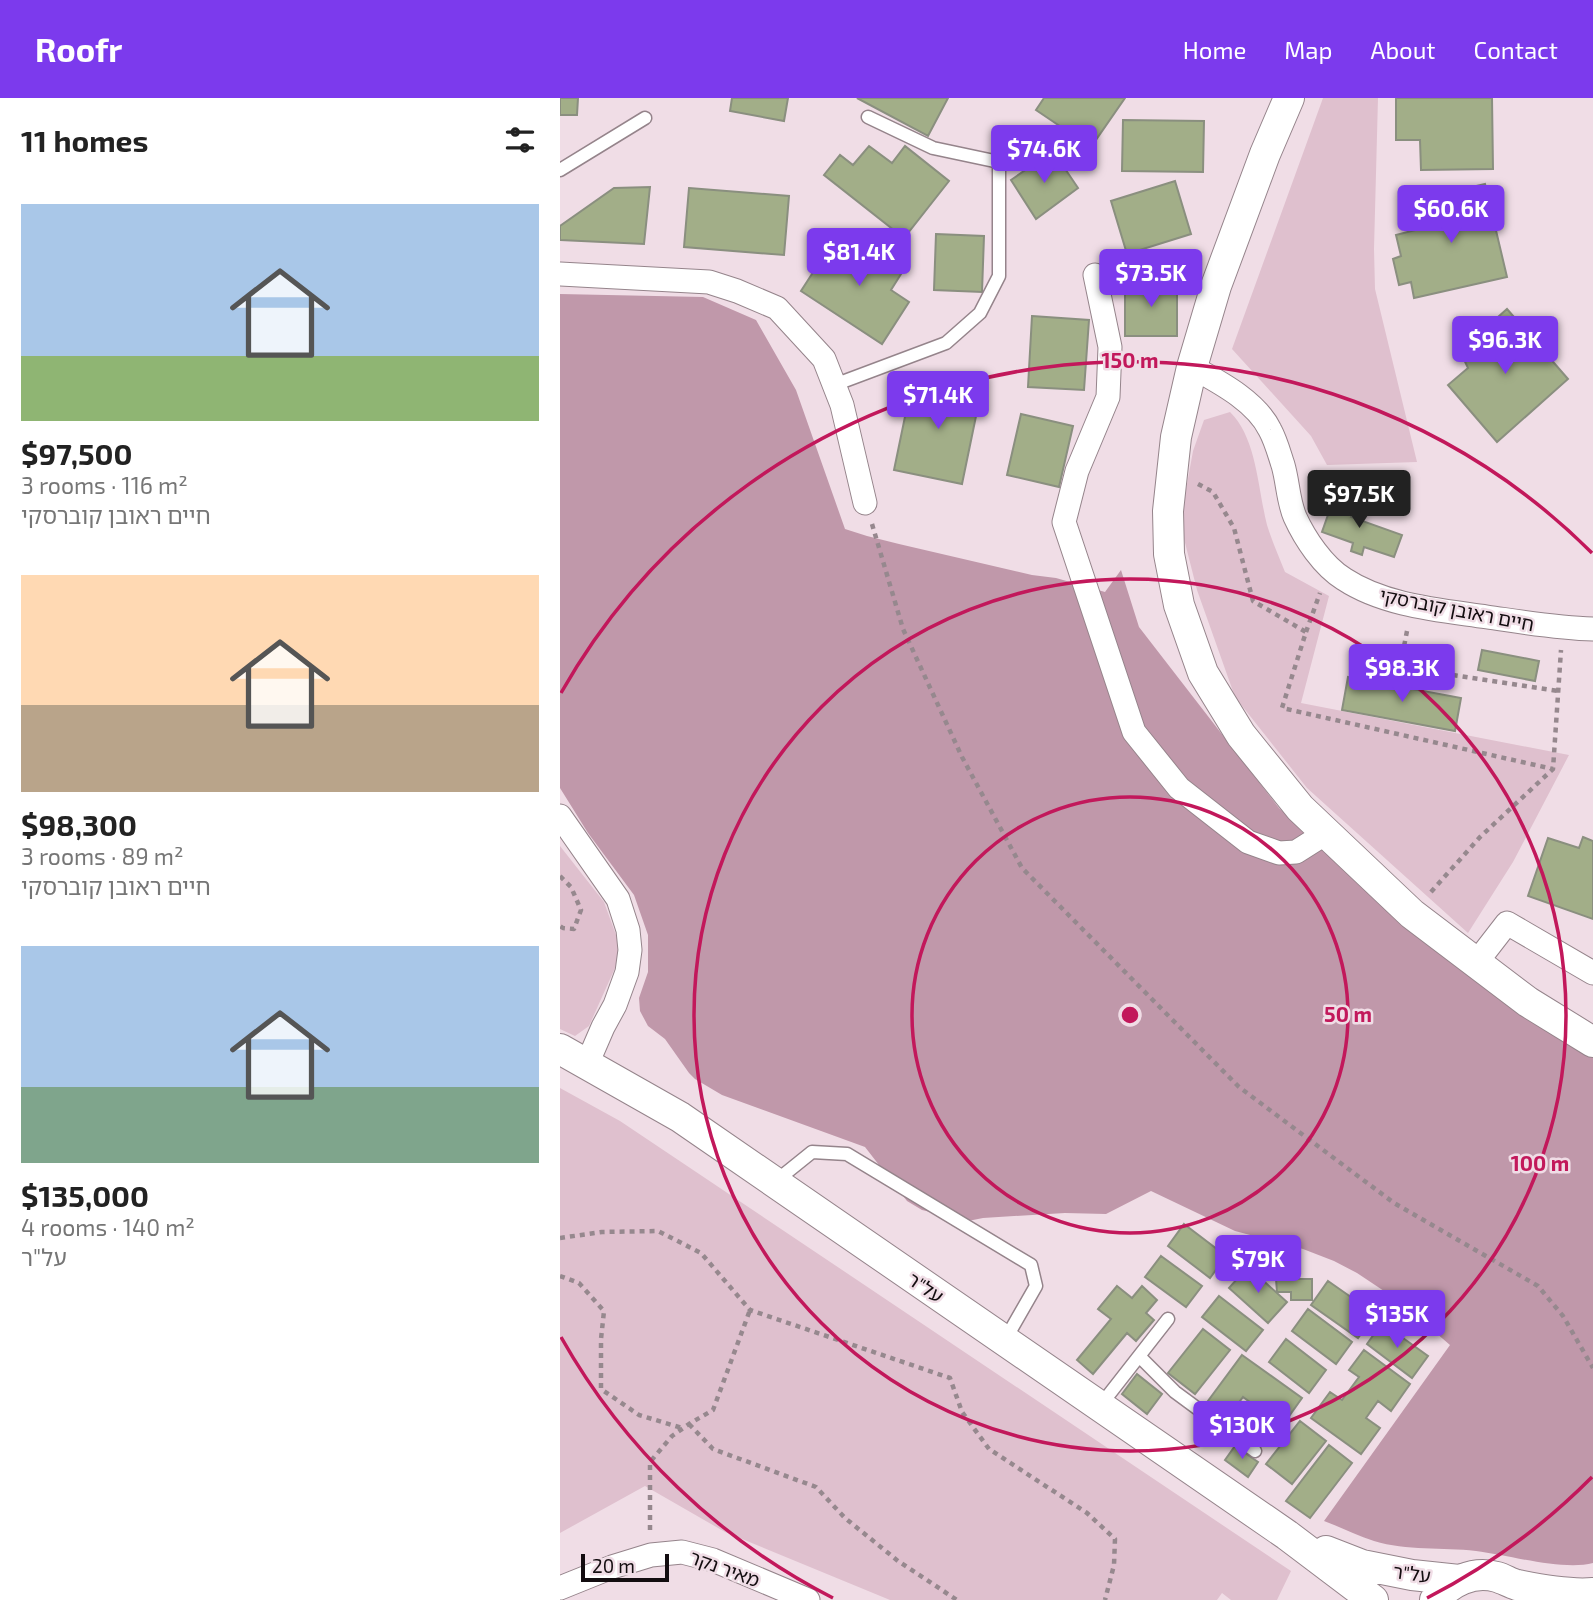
<!DOCTYPE html>
<html lang="en">
<head>
<meta charset="utf-8">
<style>
  body { margin:0; font-family:"Exo 2","Noto Sans Hebrew",sans-serif; background:#f6f6f6; color:#222; height:100vh; display:flex; flex-direction:column; font-size:26px; white-space:nowrap }
  * { box-sizing:border-box; margin:0 }
  p { font-size:23px; color:#767676 }
  .icon { flex:none; width:38px; height:38px; fill:none; stroke:currentColor; stroke-width:2; stroke-linecap:round; stroke-linejoin:round }
  .map { position:relative; flex:1; overflow:hidden }
  .panel { display:flex; flex-direction:column; background:#fff; width:560px }
  .panel>* { flex:none }
  .scale { position:absolute; left:21px; bottom:18px; width:88px; box-sizing:border-box; padding-left:7px; border:4px solid #130d10; border-top:0; font-size:19px; line-height:24px; white-space:nowrap; color:#130d10; -webkit-text-stroke:5px #f0dde6; paint-order:stroke }
  .price { position:absolute; translate:-50% -60px; padding:0 16px; border-radius:7px; background:#7c3aed; color:#fff; font-size:23px; line-height:46px; filter:drop-shadow(0 2px 4px #0008) }
  .price::after { content:''; position:absolute; left:50%; top:42px; width:21px; height:16px; margin-left:-10px; background:inherit; clip-path:polygon(0 0,100% 0,50% 100%) }
  .price.current { background:#222; color:#fff }
  ul { padding:0; list-style:none }
  li { display:grid; align-content:center; gap:14px; height:371px; padding:0 21px }
  li span { display:grid; place-items:center; height:217px; border-radius:0px; color:#555 }
  li>.icon { margin-inline-start:auto }
  span .icon { width:126px; height:126px; fill:#fffc; stroke-width:1 }
  li b { font-size:30px }
  h2 { display:flex; justify-content:space-between; align-items:center; height:84px; padding:0 21px; font-size:30px }
  header { display:flex; align-items:center; gap:42px; box-sizing:border-box; height:98px; padding:0 35px; background:#7c3aed; color:#fff }
  header strong { font-size:33px }
  nav { display:flex; gap:38px; margin-inline-start:auto; font-size:24px }
  main { display:flex; flex:1; min-height:0 }
  .map>svg:first-child { display:block }
  .green { fill:#dfc0ce }
  .forest { fill:#c098aa }
  .building { fill:#a2ae88; stroke:#8a8f7f; stroke-width:2 }
  .lines { fill:none; stroke-linecap:round; stroke-linejoin:round }
  .service-casing { stroke:#95848b; stroke-width:15 }
  .minor-casing { stroke:#95848b; stroke-width:25 }
  .tertiary-casing { stroke:#95848b; stroke-width:32 }
  .path { stroke:#96888e; stroke-width:4.5; stroke-dasharray:5 5; stroke-linecap:butt }
  .service { stroke:#fff; stroke-width:12 }
  .minor { stroke:#fff; stroke-width:23 }
  .tertiary { stroke:#fff; stroke-width:30 }
  .ring { fill:none; stroke:#c2185b; stroke-width:3.5 }
  .labels { text-anchor:middle; dominant-baseline:central; stroke-width:5; stroke-linejoin:round; paint-order:stroke }
  .street-label { font-size:19px; fill:#130d10; stroke:#f0dde6 }
  .centre { fill:#c2185b; stroke:#f0dde6; stroke-width:3.5 }
  .ring-label { font-size:21px; text-anchor:middle; font-weight:bold; fill:#c2185b; stroke:#f0dde6; stroke-width:5; stroke-linejoin:round; paint-order:stroke }
</style>
</head>
<body>
<header>
<strong>Roofr</strong>
<nav><a>Home</a><a>Map</a><a>About</a><a>Contact</a></nav>
</header>
<main>
<section class="panel">
<h2>11 homes<svg class="icon" aria-label="filters" viewBox="0 0 24 24"><path d="M4 7h16M4 17h16"/><circle cx="9" cy="7" r="2"/><circle cx="15" cy="17" r="2"/></svg></h2>
<ul>
<li><span style="background:linear-gradient(#a9c7e8 70%,#8fb573 0)"><svg class="icon" aria-label="home" viewBox="0 0 24 24"><path d="M3 11l9-7 9 7M6 9v11h12V9"/></svg></span><div><b>$97,500</b><p>3 rooms · 116 m²</p><p>חיים ראובן קוברסקי</p></div></li>
<li><span style="background:linear-gradient(#ffd9b3 60%,#b9a48a 0)"><svg class="icon" aria-label="home" viewBox="0 0 24 24"><path d="M3 11l9-7 9 7M6 9v11h12V9"/></svg></span><div><b>$98,300</b><p>3 rooms · 89 m²</p><p>חיים ראובן קוברסקי</p></div></li>
<li><span style="background:linear-gradient(#a9c7e8 65%,#7fa58c 0)"><svg class="icon" aria-label="home" viewBox="0 0 24 24"><path d="M3 11l9-7 9 7M6 9v11h12V9"/></svg></span><div><b>$135,000</b><p>4 rooms · 140 m²</p><p>על&quot;ר</p></div></li>
</ul>
</section>
<div class="map">
<svg width="1033" height="1502" viewBox="0 0 1033 1502">
  <rect width="100%" height="100%" fill="#f0dde6"/>
  <path class="green" d="M 763,0 L 818,0 L 814,151 L 815,191 L 857,364 L 767,367 L 751,338 L 672,251 Z
    M 670,314 C 697,340 698,392 707,427 C 712,443 719,459 725,474 L 769,498 L 741,605 L 1009,657 L 953,764 L 908,835 L 747,690 L 675,599 L 637,492 L 620,425 L 633,353 L 644,322 Z
    M 0,748 L 44,804 L 60,848 L 55,870 L 29,928 L 15,938 L 0,931 Z
    M 0,990 L 60,1023 L 731,1473 L 717,1502 L 671,1502 L 662,1495 L 657,1502 L 330,1502 L 165,1434 L 85,1388 L 0,1435 Z"/>
  <path class="forest" d="M 0,196 L 143,199 L 196,222 L 236,292 L 285,431 L 307,438 L 339,446 L 472,477 L 496,480 L 545,494 L 561,472 L 579,529 L 719,710 L 855,830 L 1033,947 L 1033,1465 C 1003,1473 948,1457 916,1453 C 882,1449 847,1453 814,1443 C 797,1438 781,1429 764,1423 L 890,1247 L 839,1203 L 797,1175 L 774,1163 L 743,1151 L 675,1133 L 591,1093 L 546,1116 L 505,1115 L 423,1120 L 408,1123 L 362,1112 L 347,1103 L 305,1049 L 162,997 L 135,981 L 129,975 L 105,941 L 88,928 L 80,913 L 79,900 L 88,874 L 88,837 L 74,797 L 28,735 L 0,690 Z"/>
  <path class="building" d="M 0,0 L 18,0 L 17,17 L 0,17 Z
    M 172,0 L 228,0 L 224,23 L 170,13 Z
    M 297,0 L 388,0 L 368,38 Z
    M 484,0 L 565,0 L 531,49 L 476,12 Z
    M 836,0 L 932,0 L 933,71 L 861,72 L 860,42 L 836,42 Z
    M 563,22 L 644,23 L 643,74 L 562,73 Z
    M 309,48 L 332,65 L 345,48 L 389,83 L 344,140 L 264,77 L 280,57 L 293,67 Z
    M 493,53 L 518,90 L 476,121 L 451,82 Z
    M 615,83 L 631,136 L 567,156 L 551,103 Z
    M 925,86 L 947,179 L 854,200 L 851,184 L 839,187 L 833,161 L 841,158 L 836,137 L 867,129 L 860,101 Z
    M 90,89 L 84,146 L 0,142 L 0,128 L 54,90 Z
    M 129,90 L 229,98 L 224,157 L 124,149 Z
    M 376,136 L 424,138 L 422,194 L 374,192 Z
    M 274,142 L 299,158 L 309,144 L 346,168 L 331,192 L 349,204 L 322,246 L 241,193 Z
    M 565,184 L 617,184 L 617,238 L 565,238 Z
    M 947,211 L 1008,281 L 937,344 L 888,287 L 908,270 L 900,253 Z
    M 472,218 L 529,222 L 524,292 L 468,289 Z
    M 353,280 L 421,294 L 402,386 L 334,372 Z
    M 461,316 L 513,328 L 499,389 L 447,377 Z
    M 775,397 L 796,405 L 791,419 L 842,437 L 834,459 L 804,449 L 802,457 L 791,453 L 793,445 L 762,434 Z
    M 922,552 L 979,563 L 975,583 L 918,572 Z
    M 788,579 L 901,600 L 895,633 L 782,612 Z
    M 1023,739 L 1033,743 L 1033,821 L 968,798 L 988,740 L 1019,750 Z
    M 624,1126 L 666,1158 L 650,1180 L 608,1148 Z
    M 601,1158 L 642,1188 L 626,1209 L 585,1179 Z
    M 688,1169 L 727,1204 L 708,1225 L 669,1190 Z
    M 716,1181 L 752,1181 L 752,1202 L 731,1202 L 731,1194 L 717,1194 Z
    M 768,1183 L 815,1216 L 798,1240 L 751,1207 Z
    M 557,1188 L 572,1200 L 582,1188 L 597,1202 L 586,1215 L 594,1222 L 576,1243 L 567,1235 L 533,1276 L 517,1262 L 551,1221 L 538,1211 Z
    M 659,1198 L 703,1232 L 686,1253 L 642,1219 Z
    M 748,1211 L 792,1244 L 776,1266 L 732,1233 Z
    M 822,1225 L 868,1258 L 852,1280 L 807,1246 Z
    M 643,1231 L 670,1252 L 635,1296 L 608,1275 Z
    M 726,1241 L 766,1272 L 749,1295 L 709,1264 Z
    M 804,1252 L 850,1286 L 831,1313 L 818,1303 L 806,1320 L 820,1330 L 801,1356 L 751,1320 L 770,1294 L 782,1302 L 799,1279 L 789,1272 Z
    M 682,1257 L 742,1300 L 722,1328 L 683,1299 L 666,1322 L 645,1307 Z
    M 577,1276 L 602,1296 L 587,1316 L 562,1296 Z
    M 740,1323 L 766,1343 L 732,1386 L 706,1366 Z
    M 769,1347 L 792,1365 L 750,1420 L 726,1403 Z
    M 675,1348 L 698,1364 L 688,1379 L 665,1362 Z"/>
  <g class="lines">
    <g class="service-casing">
      <path id="service" d="M 0,72 L 85,20
        M 274,287 L 386,245 L 420,215 L 439,178 L 439,64 L 373,50 L 308,19
        M 216,1083 L 252,1054 L 287,1056 L 471,1167 L 476,1188 L 445,1242
        M 579,1258 L 615,1294 L 695,1353
        M 540,1308 L 608,1221"/>
    </g>
    <g class="minor-casing">
      <path id="minor" d="M 0,176 L 149,184 L 177,193 L 217,210 L 264,261 L 282,307 L 305,405
        M 535,177 L 550,249 L 548,299 L 517,373 L 504,424 L 574,634 L 619,690 L 688,744 L 719,755 L 736,754 L 766,735
        M 632,269 C 659,284 696,303 710,332 C 716,343 719,355 723,367 C 728,384 728,403 735,419 C 745,441 763,468 784,481 C 825,508 880,512 927,519 C 962,524 997,530 1033,531
        M 0,718 L 58,801 L 68,832 L 70,852 L 67,874 L 55,907 L 43,929 L 27,966
        M 916,865 L 947,825 L 1033,875
        M 0,1490 L 52,1469 L 91,1457 L 122,1454 L 153,1462 L 248,1502"/>
    </g>
    <g class="tertiary-casing">
      <path id="tertiary" d="M 729,0 L 705,56 L 656,188 L 632,269 L 616,339 L 608,413 L 609,456 L 619,507 L 643,575 L 681,637 L 740,710 L 852,816 L 968,904 L 1033,944
        M 0,951 L 120,1019 L 727,1437 L 813,1502
        M 766,1453 L 802,1467 L 852,1477 L 899,1482
        M 875,1502 C 890,1484 913,1472 937,1479 C 944,1481 950,1485 957,1487 C 981,1492 1009,1497 1033,1495"/>
    </g>
    <path class="path" d="M 638,386 L 653,394 L 674,430 L 693,503 L 746,534 L 722,610 L 993,671
      M 312,426 L 343,531 L 402,659 L 462,770 L 679,989 L 834,1105 L 978,1188 L 1003,1218 L 1033,1270
      M 847,533 L 840,569 L 998,593
      M 746,534 L 760,495
      M 0,778 L 11,789 L 21,812 L 14,831 L 3,830 L 0,828
      M 871,794 L 920,739 L 993,671 L 1001,552
      M 0,1140 L 42,1134 L 98,1133 L 141,1155 L 190,1212 L 390,1280 L 402,1314 L 429,1351 L 527,1415 L 555,1441 L 554,1467 L 545,1502
      M 0,1178 L 19,1185 L 44,1213 L 41,1241 L 41,1291 L 79,1317 L 122,1330
      M 129,1326 L 153,1351 L 256,1389 L 285,1420 L 338,1463 L 397,1502
      M 90,1432 L 90,1364 L 112,1338 L 129,1326 L 153,1312 L 190,1212"/>
    <use href="#service" class="service"/>
    <use href="#minor" class="minor"/>
    <use href="#tertiary" class="tertiary"/>
  </g>
  <g class="ring">
    <circle cx="570" cy="917" r="218"/>
    <circle cx="570" cy="917" r="436"/>
    <path d="M1032 1379A654 654 0 0 1 867 1500M273 1500A654 654 0 0 1 1 1239M1 595A654 654 0 0 1 1032 455"/>
  </g>
  <g class="labels">
    <g class="street-label">
      <text transform="translate(897 511) rotate(11)">חיים ראובן קוברסקי</text>
      <text transform="translate(366 1189) rotate(34)">על"ר</text>
      <text transform="translate(165 1470) rotate(20)">מאיר נקר</text>
      <text transform="translate(852 1475) rotate(8)">על"ר</text>
    </g>
  </g>
  <circle cx="570" cy="917" r="10" class="centre"/>
  <g class="ring-label">
    <text x="570" y="270">150 m</text>
    <text x="788" y="924">50 m</text>
    <text x="980" y="1073">100 m</text>
  </g>
</svg>
<div class="scale">20 m</div>
<b class="price" style="left:484px;top:87px">$74.6K</b>
<b class="price" style="left:891px;top:147px">$60.6K</b>
<b class="price" style="left:299px;top:190px">$81.4K</b>
<b class="price" style="left:591px;top:211px">$73.5K</b>
<b class="price" style="left:945px;top:278px">$96.3K</b>
<b class="price" style="left:378px;top:333px">$71.4K</b>
<b class="price current" style="left:799px;top:432px">$97.5K</b>
<b class="price" style="left:842px;top:606px">$98.3K</b>
<b class="price" style="left:698px;top:1197px">$79K</b>
<b class="price" style="left:837px;top:1252px">$135K</b>
<b class="price" style="left:682px;top:1363px">$130K</b>
</div>
</main>
</body>
</html>
